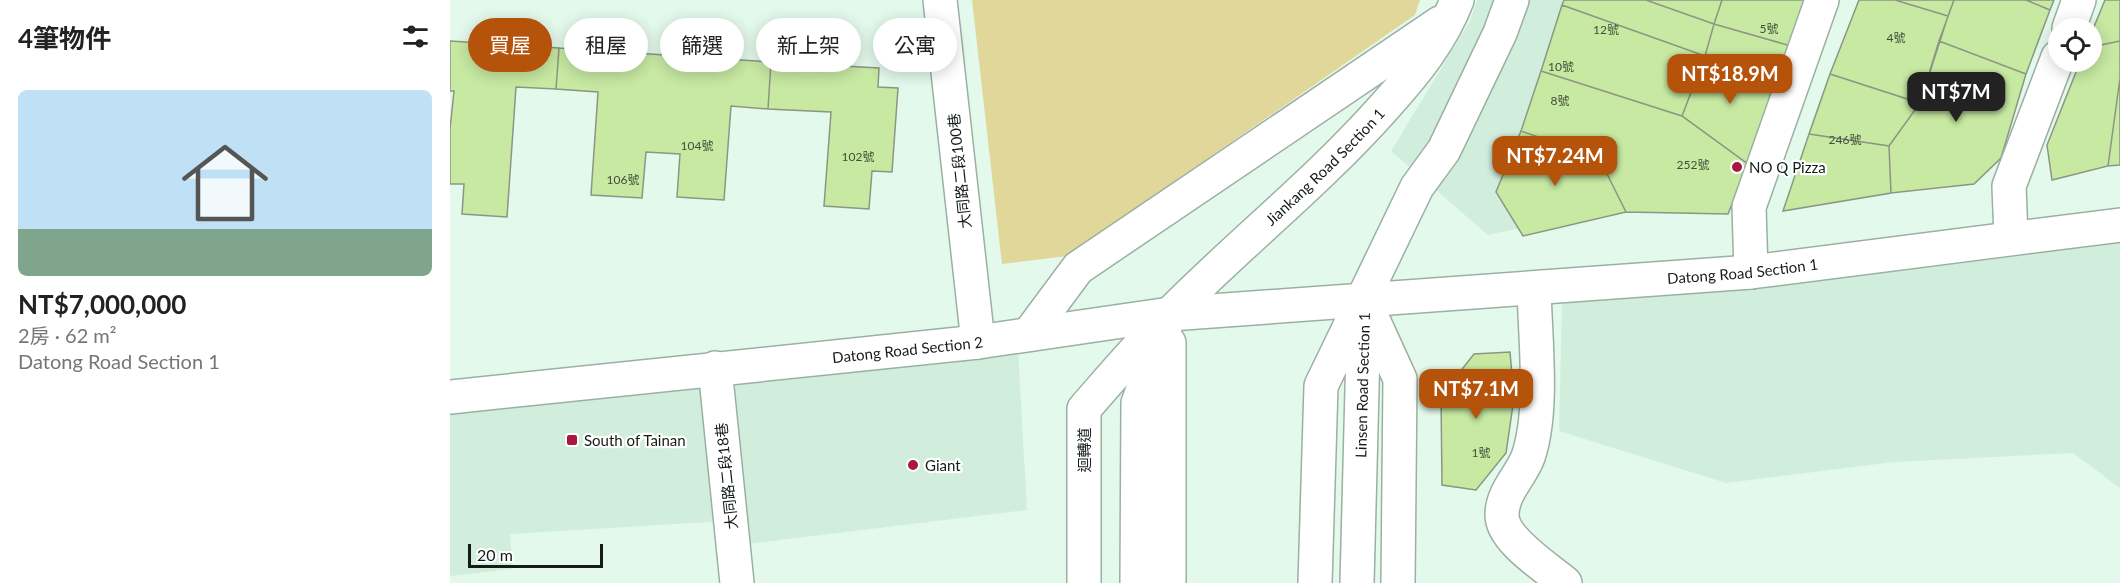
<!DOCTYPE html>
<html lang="zh-TW">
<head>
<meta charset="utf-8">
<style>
  body { margin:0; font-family:Lato,"Noto Sans TC",sans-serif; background:#f6f6f6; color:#222; height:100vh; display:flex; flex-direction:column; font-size:22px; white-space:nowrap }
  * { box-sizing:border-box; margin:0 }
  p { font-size:20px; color:#767676 }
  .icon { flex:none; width:33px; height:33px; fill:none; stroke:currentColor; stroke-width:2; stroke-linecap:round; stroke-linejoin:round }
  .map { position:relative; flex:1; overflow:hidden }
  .drawer { display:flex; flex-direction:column; background:#fff; width:450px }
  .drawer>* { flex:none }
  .top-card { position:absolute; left:18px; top:18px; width:570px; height:54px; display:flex; gap:12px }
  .buttons { position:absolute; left:1598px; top:18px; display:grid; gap:12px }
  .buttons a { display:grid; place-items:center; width:54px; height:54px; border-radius:50%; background:#fff; box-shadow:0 3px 15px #0003; font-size:30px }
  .scale { position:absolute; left:18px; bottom:15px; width:135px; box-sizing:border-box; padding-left:6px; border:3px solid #141c17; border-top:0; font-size:16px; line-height:21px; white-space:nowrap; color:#141c17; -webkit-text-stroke:4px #fff; paint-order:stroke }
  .price { position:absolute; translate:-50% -51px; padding:0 14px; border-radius:12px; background:#b45309; color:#fff; font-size:20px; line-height:39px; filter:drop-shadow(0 2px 3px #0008) }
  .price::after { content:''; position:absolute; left:50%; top:36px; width:18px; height:14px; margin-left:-9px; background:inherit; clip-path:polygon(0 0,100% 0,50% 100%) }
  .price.on { background:#222; color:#fff }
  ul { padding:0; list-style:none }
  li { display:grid; align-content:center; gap:12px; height:318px; padding:0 18px }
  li+li { border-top:2px solid #e0e0e0 }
  li span { display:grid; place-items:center; height:186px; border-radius:9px; color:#555 }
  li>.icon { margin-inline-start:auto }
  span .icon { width:108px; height:108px; fill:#fffc; stroke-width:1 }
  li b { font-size:26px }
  h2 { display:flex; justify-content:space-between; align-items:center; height:72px; padding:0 18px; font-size:26px }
  .pill { padding:0 21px; border-radius:27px; background:#fff; box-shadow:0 3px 15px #0003; font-size:21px; line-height:54px }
  .pill.on { background:#b45309; color:#fff }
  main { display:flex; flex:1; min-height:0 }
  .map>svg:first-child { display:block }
  .built { fill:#d1eedc }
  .green { fill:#e1d79a }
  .building { fill:#c7e9a2; stroke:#8c9683; stroke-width:1.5 }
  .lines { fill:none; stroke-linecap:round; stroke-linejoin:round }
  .minor-casing { stroke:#9bb0a3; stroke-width:36 }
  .minor { stroke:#fff; stroke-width:33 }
  .poi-dot { fill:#ab1640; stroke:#fff; stroke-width:2 }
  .labels { text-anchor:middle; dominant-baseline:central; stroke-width:4.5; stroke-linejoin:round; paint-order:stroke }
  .number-label { font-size:12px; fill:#414f3a }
  .street-label { font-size:15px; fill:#141c17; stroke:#fff }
  .poi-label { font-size:15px; fill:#141c17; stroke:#fff; text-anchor:start }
</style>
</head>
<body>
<main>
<section class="drawer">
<h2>4筆物件<svg class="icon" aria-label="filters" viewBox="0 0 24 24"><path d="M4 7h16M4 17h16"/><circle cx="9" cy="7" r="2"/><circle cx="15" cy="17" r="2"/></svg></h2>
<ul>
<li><span style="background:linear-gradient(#bfe0f5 75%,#7fa58c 0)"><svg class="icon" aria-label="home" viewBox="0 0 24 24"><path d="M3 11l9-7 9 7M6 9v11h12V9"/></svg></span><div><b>NT$7,000,000</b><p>2房 · 62 m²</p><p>Datong Road Section 1</p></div></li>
</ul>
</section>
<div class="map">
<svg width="1670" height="583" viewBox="0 0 1670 583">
  <rect width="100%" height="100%" fill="#e3f9eb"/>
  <path class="built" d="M 1027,0 L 1256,0 L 1183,204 L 1038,235 L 941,151 L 1020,21 Z
    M 1670,232 L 1670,488 L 1623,453 L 1444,462 L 1276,483 L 1109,431 L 1112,300 Z
    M 568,350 L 577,510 L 281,546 L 275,521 L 60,534 L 63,569 L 0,576 L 0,406 Z"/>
  <path class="green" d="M 522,0 L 970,0 L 965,15 L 617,256 L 552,264 Z"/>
  <path class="building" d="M 1114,0 L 1196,0 L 1264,24 L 1255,56 L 1112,5 Z
    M 1196,0 L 1272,0 L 1264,24 Z
    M 1272,0 L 1357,0 L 1341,46 L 1264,24 Z
    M 1409,0 L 1445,0 L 1498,16 L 1470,103 L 1380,74 Z
    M 1445,0 L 1504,0 L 1498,16 Z
    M 1504,0 L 1576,0 L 1600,10 L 1576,74 L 1489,41 Z
    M 1576,0 L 1604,0 L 1600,10 Z
    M 1655,0 L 1670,0 L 1670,41 L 1641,47 L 1641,34 Z
    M 1112,5 L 1255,56 L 1232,116 L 1091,71 Z
    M 1264,24 L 1341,46 L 1329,82 L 1255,56 Z
    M 0,41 L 109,48 L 106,89 L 66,87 L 57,217 L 12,214 L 14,184 L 0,184 L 0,129 L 4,91 L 0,91 Z
    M 1489,41 L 1576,74 L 1551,158 L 1524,184 L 1441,193 L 1439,146 L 1470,103 Z
    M 1670,41 L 1670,78 L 1658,166 L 1602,180 L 1597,145 L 1630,62 L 1641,62 L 1641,47 Z
    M 109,48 L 321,62 L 318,109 L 281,106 L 274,200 L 227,197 L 230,154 L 196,152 L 192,198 L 141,195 L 148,92 L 106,89 Z
    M 1255,56 L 1329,82 L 1298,164 L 1232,116 Z
    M 321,62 L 429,68 L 428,87 L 448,88 L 442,172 L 422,171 L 419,209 L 374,206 L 381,112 L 318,109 Z
    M 1091,71 L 1232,116 L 1298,164 L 1278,214 L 1176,212 L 1149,158 L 1071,131 Z
    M 1380,74 L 1454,98 L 1470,103 L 1439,146 L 1359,134 Z
    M 1670,78 L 1670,165 L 1658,166 Z
    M 1071,131 L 1149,158 L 1176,212 L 1073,236 L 1046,192 Z
    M 1359,134 L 1439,146 L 1441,193 L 1333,211 Z
    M 1060,352 L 1064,398 L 1056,453 L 1026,490 L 992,485 L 991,396 L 1024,354 Z"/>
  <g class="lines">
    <g class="minor-casing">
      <g id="minor">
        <path d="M 490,0 L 528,342"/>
        <path d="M 1619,28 L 1629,0"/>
        <path d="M 1561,237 L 1559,186 L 1608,57"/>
        <path d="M 1301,272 L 1299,207 L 1372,0"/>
        <path d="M 1084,288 C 1085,338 1094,411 1078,457 C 1071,476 1052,492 1052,515 C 1052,540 1096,567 1115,583"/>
        <path d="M 914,300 L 950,379 L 948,583"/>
        <path d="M 579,334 L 628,268 L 990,23"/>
        <path d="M 265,368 L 287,583"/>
        <path id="s1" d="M 0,397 L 528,342 L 720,314 L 1301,272 L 1670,225"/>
        <path id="s2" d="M 634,583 L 634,409 C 662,377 690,344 720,314 C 790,243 869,181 936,105 C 964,74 992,40 1007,0"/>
        <path d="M 687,583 L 688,403 L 715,327"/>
        <path d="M 719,583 L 719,343"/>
        <path d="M 865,583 L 871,386 L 967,187 L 994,150 L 1050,33 L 1062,0"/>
        <path id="s3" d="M 907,583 L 914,311"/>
      </g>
    </g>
    <use href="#minor" class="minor"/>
  </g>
  <g class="poi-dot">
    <circle cx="1287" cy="167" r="6"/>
    <rect x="116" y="434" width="12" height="12" rx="3"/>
    <circle cx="463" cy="465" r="6"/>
  </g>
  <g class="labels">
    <g class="number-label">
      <text x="1319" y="28">5號</text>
      <text x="1156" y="29">12號</text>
      <text x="1446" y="37">4號</text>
      <text x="1111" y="66">10號</text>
      <text x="1110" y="100">8號</text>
      <text x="1395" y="139">246號</text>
      <text x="247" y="145">104號</text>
      <text x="408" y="156">102號</text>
      <text x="1243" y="164">252號</text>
      <text x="173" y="179">106號</text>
      <text x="1031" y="452">1號</text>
    </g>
    <g class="street-label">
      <text stroke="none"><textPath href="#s2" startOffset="516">Jiankang Road Section 1</textPath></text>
      <text transform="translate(509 171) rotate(-96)">大同路二段100巷</text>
      <text stroke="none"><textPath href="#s1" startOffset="1299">Datong Road Section 1</textPath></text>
      <text stroke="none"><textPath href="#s1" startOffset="460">Datong Road Section 2</textPath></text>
      <text stroke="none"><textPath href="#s3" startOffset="198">Linsen Road Section 1</textPath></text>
      <text transform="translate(634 450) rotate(-90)">迴轉道</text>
      <text transform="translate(276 476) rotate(-96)">大同路二段18巷</text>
    </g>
    <g class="poi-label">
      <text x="1299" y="167">NO Q Pizza</text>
      <text x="134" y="440">South of Tainan</text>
      <text x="475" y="465">Giant</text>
    </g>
  </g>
</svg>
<div class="buttons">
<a><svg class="icon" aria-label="locate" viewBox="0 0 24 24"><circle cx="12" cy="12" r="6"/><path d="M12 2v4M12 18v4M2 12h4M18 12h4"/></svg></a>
</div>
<div class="scale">20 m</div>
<b class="price" style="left:1280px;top:105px">NT$18.9M</b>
<b class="price on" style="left:1506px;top:123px">NT$7M</b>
<b class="price" style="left:1105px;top:187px">NT$7.24M</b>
<b class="price" style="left:1026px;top:420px">NT$7.1M</b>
<div class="top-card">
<a class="pill on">買屋</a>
<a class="pill">租屋</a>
<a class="pill">篩選</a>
<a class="pill">新上架</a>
<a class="pill">公寓</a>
</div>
</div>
</main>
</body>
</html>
